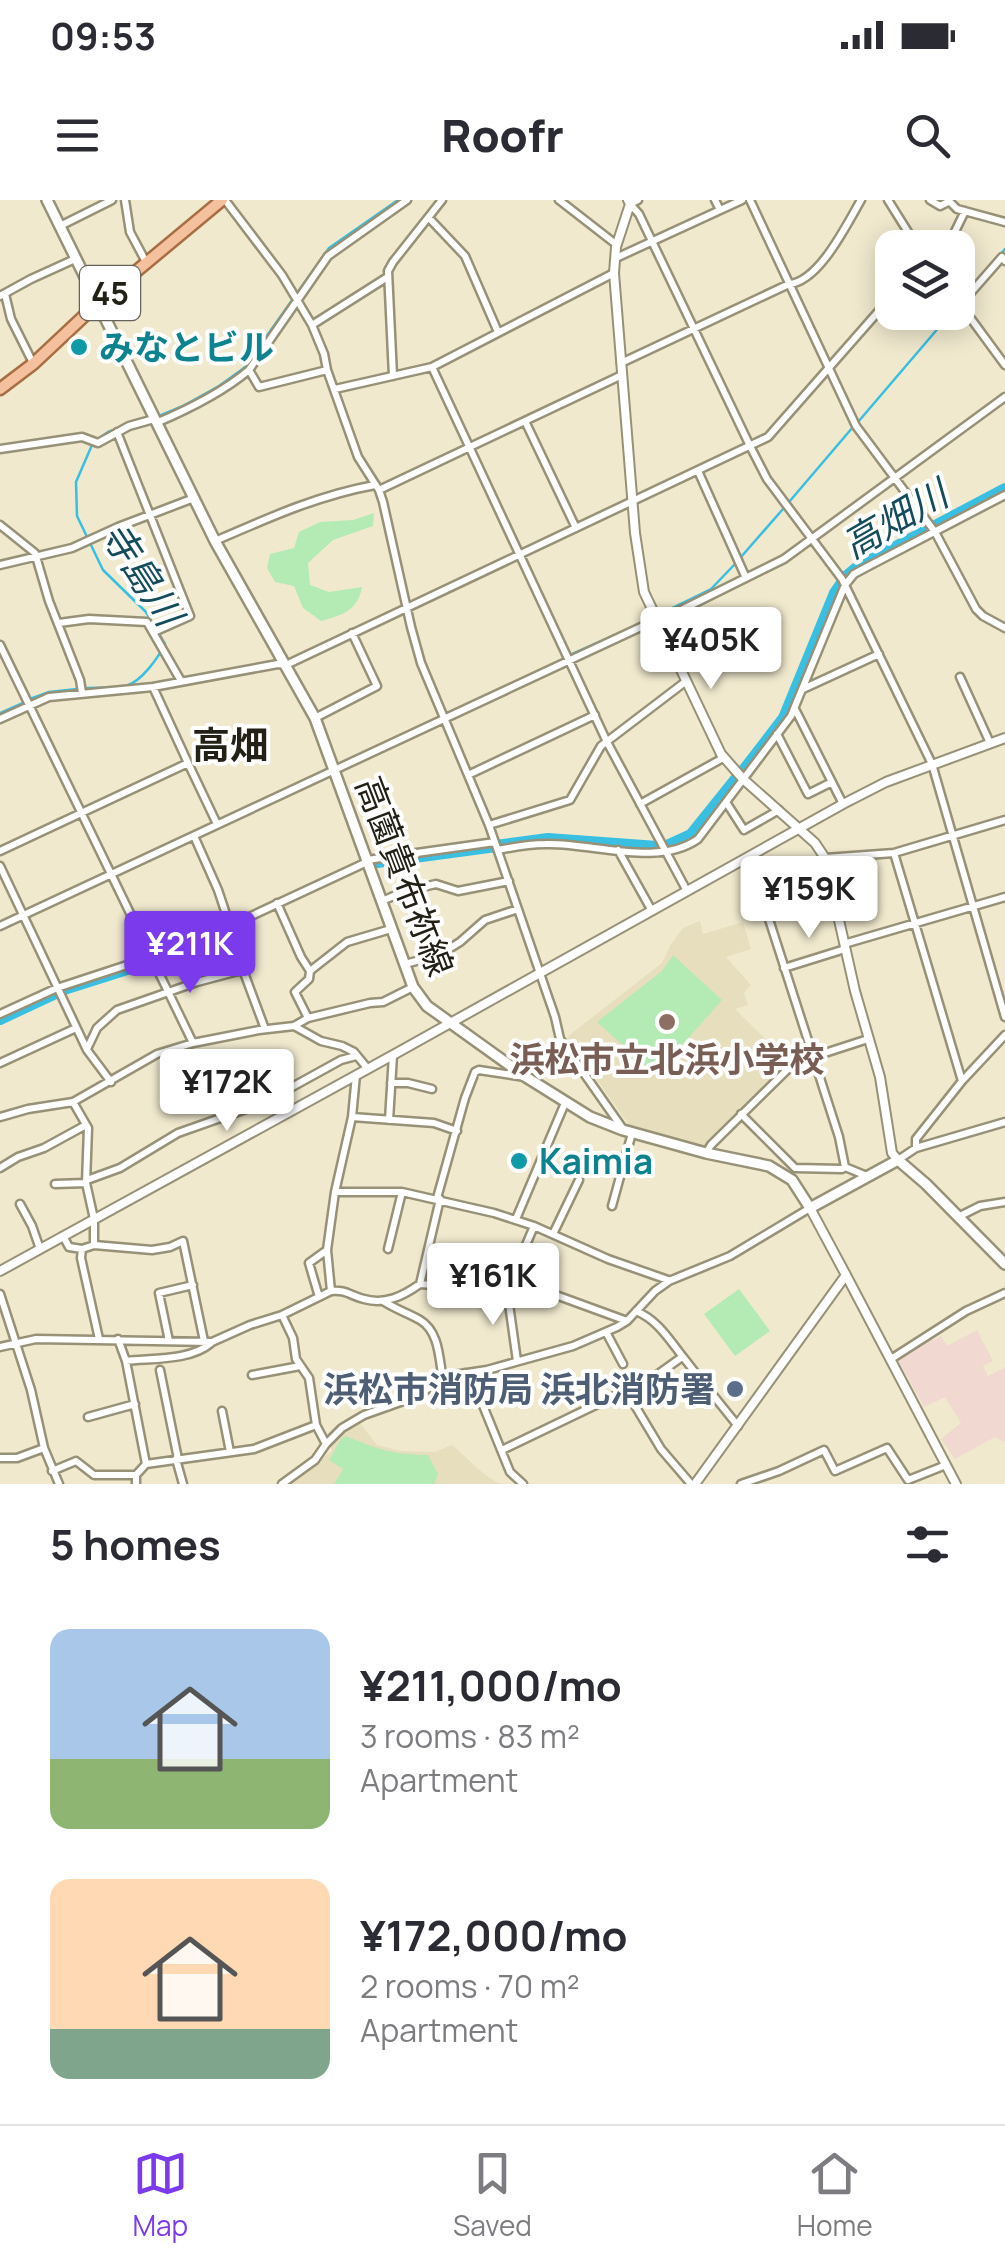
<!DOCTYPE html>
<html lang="en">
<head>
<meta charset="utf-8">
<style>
  body { margin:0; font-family:Manrope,"Noto Sans JP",sans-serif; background:#f2f2f3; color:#2b2b33; height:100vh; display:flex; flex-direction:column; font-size:38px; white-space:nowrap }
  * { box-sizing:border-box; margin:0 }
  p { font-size:32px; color:#7c7c81 }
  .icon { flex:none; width:55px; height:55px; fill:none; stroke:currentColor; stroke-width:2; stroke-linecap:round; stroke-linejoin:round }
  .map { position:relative; height:1284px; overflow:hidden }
  .sheet { display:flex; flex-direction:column; background:#fff; flex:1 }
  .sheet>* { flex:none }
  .buttons { position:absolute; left:875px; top:30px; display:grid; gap:20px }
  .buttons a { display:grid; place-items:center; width:100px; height:100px; border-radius:20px; background:#fff; box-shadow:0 5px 25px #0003; font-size:50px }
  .price { position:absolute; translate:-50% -85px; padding:0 22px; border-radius:10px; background:#fff; color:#222; font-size:32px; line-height:65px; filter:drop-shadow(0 2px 5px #0008) }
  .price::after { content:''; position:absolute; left:50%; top:60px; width:30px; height:22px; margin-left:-15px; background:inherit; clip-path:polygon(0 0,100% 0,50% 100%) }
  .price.current { background:#7c3aed; color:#fff }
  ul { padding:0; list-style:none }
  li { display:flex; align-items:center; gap:30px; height:250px; padding:0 50px }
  li span { display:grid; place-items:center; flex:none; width:280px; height:200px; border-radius:20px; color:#555 }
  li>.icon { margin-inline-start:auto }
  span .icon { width:120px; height:120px; fill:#fffc; stroke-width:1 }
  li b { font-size:42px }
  h2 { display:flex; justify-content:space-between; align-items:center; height:120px; padding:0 50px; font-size:42px }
  .status { display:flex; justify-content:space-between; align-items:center; height:70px; padding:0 50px; background:#fff; direction:ltr }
  .status svg { height:28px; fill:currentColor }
  header { display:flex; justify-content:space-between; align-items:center; height:130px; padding:0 50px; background:#fff; font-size:45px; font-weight:800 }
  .menu { display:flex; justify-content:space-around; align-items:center; height:140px; border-top:2px solid #e1e1e2; background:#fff; font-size:28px; color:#7c7c81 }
  .menu a { display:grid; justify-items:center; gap:5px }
  .menu .current { color:#7c3aed }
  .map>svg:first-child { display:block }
  .commercial { fill:#f1d8d0 }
  .built { fill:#e7debd }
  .green { fill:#b4ebb4 }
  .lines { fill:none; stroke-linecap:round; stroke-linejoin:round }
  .stream { stroke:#38bfe1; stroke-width:2.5 }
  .river { stroke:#38bfe1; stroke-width:12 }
  .minor-casing { stroke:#979178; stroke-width:11 }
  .tertiary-casing { stroke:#979178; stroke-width:12 }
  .secondary-casing { stroke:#979178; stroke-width:14 }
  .primary-casing { stroke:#a76d43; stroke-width:15 }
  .minor { stroke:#fff; stroke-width:6 }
  .tertiary { stroke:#fff; stroke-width:8 }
  .secondary { stroke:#fff; stroke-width:9 }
  .primary { stroke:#f5c09d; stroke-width:10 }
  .culture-dot { fill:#0f9aa8; stroke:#fff; stroke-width:4 }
  .education-dot { fill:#8d6e63; stroke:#fff; stroke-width:4 }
  .service-dot { fill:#5c6f8a; stroke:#fff; stroke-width:4 }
  .labels { text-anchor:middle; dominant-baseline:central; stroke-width:8; stroke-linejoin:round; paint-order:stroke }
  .shield { fill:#fff; stroke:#65635c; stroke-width:2.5 }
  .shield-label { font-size:32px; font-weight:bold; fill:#232016 }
  .culture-label { font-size:35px; font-weight:bold; fill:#0d838f; stroke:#fff; text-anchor:start }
  .street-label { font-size:35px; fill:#232016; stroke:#fff }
  .education-label { font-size:35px; font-weight:bold; fill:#785e54; stroke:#fff }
  .service-label { font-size:35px; font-weight:bold; fill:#4e5e75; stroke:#fff; text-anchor:end }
  .water-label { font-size:38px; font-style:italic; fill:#154c5b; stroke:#fff }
  .neighbourhood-label { font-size:38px; font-weight:bold; fill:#232016; stroke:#fff }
</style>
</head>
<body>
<div class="status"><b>09:53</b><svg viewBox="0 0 49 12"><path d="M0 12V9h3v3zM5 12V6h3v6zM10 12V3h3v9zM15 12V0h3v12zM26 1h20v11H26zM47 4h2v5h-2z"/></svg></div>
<header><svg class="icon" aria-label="menu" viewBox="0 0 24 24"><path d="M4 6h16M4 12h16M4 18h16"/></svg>Roofr<svg class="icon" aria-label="search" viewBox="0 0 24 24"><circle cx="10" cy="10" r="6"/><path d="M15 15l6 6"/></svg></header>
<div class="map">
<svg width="1005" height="1284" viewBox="0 0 1005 1284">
  <rect width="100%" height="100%" fill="#f0e9ce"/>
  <path class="commercial" d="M 977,1130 L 993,1161 L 983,1166 L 988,1176 L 1005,1167 L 1005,1242 L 995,1237 L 955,1259 L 941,1239 L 961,1223 L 945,1197 L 924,1207 L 897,1158 L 930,1137 L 932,1141 L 941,1136 L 947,1146 Z"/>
  <path class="built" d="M 700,721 L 703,734 L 743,722 L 751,749 L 726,757 L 751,785 L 744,793 L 748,805 L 735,809 L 790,863 L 706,947 L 629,925 L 567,837 L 662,763 L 671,744 L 683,728 Z
    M 359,1222 L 377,1245 L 400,1251 L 435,1252 L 452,1245 L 484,1274 L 498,1283 L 507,1284 L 289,1284 L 332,1251 L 329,1244 L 339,1234 Z"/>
  <path class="green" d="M 374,313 L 373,326 L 333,340 L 308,363 L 310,385 L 329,392 L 362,387 C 358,411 342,415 321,421 L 303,408 L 294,386 L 275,382 L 267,368 L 270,354 L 294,348 L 299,332 L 320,322 L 353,320 Z
    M 673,755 L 722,800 L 656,875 L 597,822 L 662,771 Z
    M 739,1089 L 770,1131 L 735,1156 L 704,1114 Z
    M 346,1236 C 376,1249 395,1255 428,1255 L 438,1274 L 434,1284 L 334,1284 L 343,1269 L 329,1260 L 341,1239 Z"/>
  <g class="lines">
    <path class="stream" d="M 999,56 L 1005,49
      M 159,216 L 183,206 L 219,186 L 244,168 L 329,48 L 398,0
      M 858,222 L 952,112
      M 98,239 L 108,232 L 122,227
      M 789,302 L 853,227
      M 741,357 L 783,309
      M 658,415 L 711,389 L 736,363
      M 570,455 L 651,419
      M 85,488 C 98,487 114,489 126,486 C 142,481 158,458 165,444 L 146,412 L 103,370 L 77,316 L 76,282 L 92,245
      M 30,499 L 49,492 L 77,489
      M 0,513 L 23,503"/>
    <path class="river" d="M 744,570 L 784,518 L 835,393 L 847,376 L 858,367 L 1005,289
      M 667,646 L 691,635 L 736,579
      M 377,662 L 548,639 L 657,647
      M 0,819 L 64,789 L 184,751 L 221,733"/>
    <g class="minor-casing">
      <path id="minor" d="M 125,0 L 130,32 L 146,62
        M 225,0 L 282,75 L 312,125 L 324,154 L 327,170 L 358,257 L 379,290 L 383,302 L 411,427 L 421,463 L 489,625 L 555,817 L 560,839 L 623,929
        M 559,0 L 617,45
        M 638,0 L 630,4 L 639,14 L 750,246 L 767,279 L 842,379 L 932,564 L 1005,817
        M 715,0 L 720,10
        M 750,0 L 856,226 L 935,332 L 976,409 L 983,416 L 1005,428
        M 888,0 L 918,48
        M 930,0 L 940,6 L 948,2
        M 948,0 L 957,9 L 1005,22
        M 429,18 L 465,56 L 498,132
        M 60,26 L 112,0
        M 947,48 L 965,11
        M 616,58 L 742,0
        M 5,94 L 11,119 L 33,163
        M 0,96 L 31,79 L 75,59
        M 958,101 L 1005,165
        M 960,105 L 1002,57 L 1005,61
        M 312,125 L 386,78
        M 621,163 L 789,84 C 819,82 847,24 861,0
        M 432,167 L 607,542 L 687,691
        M 249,170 L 259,187 L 327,170
        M 393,176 L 388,71 L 393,62 L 442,0
        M 335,189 L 432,167 L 614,73
        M 525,221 L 576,328
        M 156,223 C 189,209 222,193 249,170 L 328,56 L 407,0
        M 117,232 L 190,416 L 154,432
        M 0,249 L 82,237 L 98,243 L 129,226 L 154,219
        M 698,271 L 746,378
        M 379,290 L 622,175
        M 0,325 L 35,353 L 49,401 L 80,480 L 82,493
        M 215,341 C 268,318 319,295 375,285
        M 0,365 L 72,348 L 118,327 L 194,298
        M 657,422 L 784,359 L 1005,197
        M 59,423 L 89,419 L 147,422 L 181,481
        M 0,445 L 193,843
        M 960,477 L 990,543
        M 803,489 L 879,454
        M 795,509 L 843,604
        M 315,518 L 377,486 L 352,433
        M 0,519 L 49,497 L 153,487 L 278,464 L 286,465 L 768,237 L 892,96
        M 777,534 L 808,594 L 832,582
        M 188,563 L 217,624
        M 468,575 L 595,515
        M 726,602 L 744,630 L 779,610
        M 640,604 L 723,558
        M 489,625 L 570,600 L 601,546 L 685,482
        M 194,636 L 218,690 L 230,726
        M 498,650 C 513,647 529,644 545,644 C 592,642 657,668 698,639 L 791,516 L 845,385 L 854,374 L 867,367 L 1005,295
        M 618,650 L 652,711
        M 0,651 L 188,563 L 153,487
        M 894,653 L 962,881
        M 749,657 L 839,937 L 845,967
        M 825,658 L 894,653 L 1005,620
        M 367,660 L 495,642
        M 0,666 L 87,850 L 111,882
        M 382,701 L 405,691 L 436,684 L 458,691 L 509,681
        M 277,703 L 301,757 L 310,771 L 347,742 L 391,729
        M 768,715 L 792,706
        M 0,726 L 656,420
        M 227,727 L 265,829
        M 844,744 L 1005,697
        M 405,764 L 439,755 L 460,742 L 485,720 L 518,709
        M 784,768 L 845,749
        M 0,814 L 57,788 L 191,744 L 367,662
        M 308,818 L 295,792 L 309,779 L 310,771
        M 294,826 L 321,841 L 342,846 L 354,852 L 368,869
        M 87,849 L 97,828 L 117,810 L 197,782 L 242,770
        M 0,863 L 76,828
        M 391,883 L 408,883 L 432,889
        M 73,902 L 88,928 L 86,983 L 94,1019 L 94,1045
        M 741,914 L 795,968 L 842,969 L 845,967 L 867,976
        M 0,917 L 28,909 L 73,902 L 157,854 L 193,843 L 259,830 L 294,826 L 308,818 L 370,803 L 383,802 L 413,787
        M 352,917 L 434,923 L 457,931
        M 389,920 L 393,855
        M 916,948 L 916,939 L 962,881 L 1005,835
        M 706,953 L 711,945 L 794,863 L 868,839
        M 898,960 L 916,948 L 1005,922
        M 0,968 L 18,957 L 44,948 L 86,925
        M 87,980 L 120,968 L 178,933 L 263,903 L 341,860 L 356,856
        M 55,984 L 86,983
        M 336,992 L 402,992 L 494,1013 L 534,1026 L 608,1059 L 668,1080
        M 437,998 L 465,898 L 475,872 L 479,870 L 525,877
        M 20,1004 L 32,1026 L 40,1049
        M 612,1006 L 632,933
        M 958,1017 L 980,1006 L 1005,1002
        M 516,1019 L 565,903
        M 553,1034 L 579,980
        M 63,1036 L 69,1047 L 82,1049 L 94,1045 L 152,1050 L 170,1047 L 183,1041 L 204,1141
        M 82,1049 L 81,1058 L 99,1139
        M 388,1049 L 402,992
        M 420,1084 L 440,999
        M 331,1091 C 345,1089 351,1096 364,1099 C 385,1105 403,1096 420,1084 L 553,1094 L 627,1121 L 655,1091 L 669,1081 L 730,1056 L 810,1008
        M 0,1094 L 31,1190 L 44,1248 L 59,1284
        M 319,1097 L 309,1063 L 327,1050
        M 383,1101 C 395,1109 408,1113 420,1120 C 440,1132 439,1160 443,1180
        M 636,1111 C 660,1121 671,1143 687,1162 C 704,1184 721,1205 738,1226
        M 282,1115 L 293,1138 L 296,1159 L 309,1178 L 316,1225 L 326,1244
        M 606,1132 L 623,1164
        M 118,1139 L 126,1161 L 146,1264 L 254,1249 L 316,1225
        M 169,1141 L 159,1093 L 193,1085
        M 0,1147 L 36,1139 L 212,1142 L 250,1125 L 282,1115 L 331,1091 L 327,1050 L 335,992 L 352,917 L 356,875
        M 891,1159 L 966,1111 L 1005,1093
        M 126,1161 C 152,1158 190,1161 211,1143
        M 517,1161 L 507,1090 L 534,1026
        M 160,1170 L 178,1259
        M 465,1173 L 482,1203 L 510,1272 L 523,1284
        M 252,1175 L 300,1166
        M 625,1189 L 661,1249 L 691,1284
        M 222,1211 L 230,1252
        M 88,1217 L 135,1204
        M 502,1250 L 654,1177 L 682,1157
        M 0,1258 L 17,1258 L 44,1248
        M 176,1259 L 183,1284
        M 52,1271 L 76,1261 L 94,1275 L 136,1275
        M 136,1284 L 136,1275 L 146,1264
        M 282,1284 L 315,1260 L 326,1244 L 342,1228 L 364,1215 L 406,1200 L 454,1175 L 487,1170 L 573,1146 L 617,1127 L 627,1121
        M 741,1284 L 779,1271 L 824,1250 L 835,1271 L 887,1248 L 908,1280 L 946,1265"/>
    </g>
    <g class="tertiary-casing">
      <path id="tertiary" d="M 628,0 L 630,4 L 616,47 L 614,73 L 635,333 L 644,392 L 721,554 L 743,579 L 815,643 L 825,658 L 855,791 L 880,877 L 892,953 L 898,960
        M 0,1071 L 393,855 L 843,604 L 886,582 L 1005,538
        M 846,1075 L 956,1284
        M 695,1284 L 846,1075 L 810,1008"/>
    </g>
    <g class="secondary-casing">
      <path id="secondary" d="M 47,0 L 215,341 L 315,518 L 413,787 L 427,806 L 526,877 L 590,917 L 623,930 L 706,953 L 769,966 L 792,980 L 810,1008 L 898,960 L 926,984 L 1005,1064"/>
    </g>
    <g class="primary-casing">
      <path id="primary" d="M 0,189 L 33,164 L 98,103 L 222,0"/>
    </g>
    <use href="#minor" class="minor"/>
    <use href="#tertiary" class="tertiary"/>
    <use href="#secondary" class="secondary"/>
    <use href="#primary" class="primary"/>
  </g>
  <g class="culture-dot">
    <circle cx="79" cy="147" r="10"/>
    <circle cx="519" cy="961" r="10"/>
  </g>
  <circle class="education-dot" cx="667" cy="822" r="10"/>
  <circle class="service-dot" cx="735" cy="1189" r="10"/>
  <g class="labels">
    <rect class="shield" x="80" y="66" width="60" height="54" rx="8"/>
    <g class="shield-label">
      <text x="110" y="93">45</text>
    </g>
    <g class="culture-label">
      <text x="99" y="147">みなとビル</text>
      <text x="539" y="961">Kaimia</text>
    </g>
    <g class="street-label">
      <text transform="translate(405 676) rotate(69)">高薗貴布祢線</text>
    </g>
    <g class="education-label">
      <text x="667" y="859">浜松市立北浜小学校</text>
    </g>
    <g class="service-label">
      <text x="715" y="1189">浜松市消防局 浜北消防署</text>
    </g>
    <g class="water-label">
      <text transform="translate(894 318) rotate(-30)">高畑川</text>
      <text transform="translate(143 373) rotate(57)">寺島川</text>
    </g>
    <g class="neighbourhood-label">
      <text x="230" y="544">高畑</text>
    </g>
  </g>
</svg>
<div class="buttons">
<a><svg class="icon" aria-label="layers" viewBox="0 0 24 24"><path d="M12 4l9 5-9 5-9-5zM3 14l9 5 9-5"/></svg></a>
</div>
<b class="price" style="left:711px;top:492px">¥405K</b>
<b class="price" style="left:809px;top:741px">¥159K</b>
<b class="price current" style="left:190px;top:796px">¥211K</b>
<b class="price" style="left:227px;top:934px">¥172K</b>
<b class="price" style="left:493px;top:1128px">¥161K</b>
</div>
<section class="sheet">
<h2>5 homes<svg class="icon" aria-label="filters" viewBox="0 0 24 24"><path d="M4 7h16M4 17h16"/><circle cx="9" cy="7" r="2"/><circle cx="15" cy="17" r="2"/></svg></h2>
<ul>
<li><span style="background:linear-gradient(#a9c7e8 65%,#8fb573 0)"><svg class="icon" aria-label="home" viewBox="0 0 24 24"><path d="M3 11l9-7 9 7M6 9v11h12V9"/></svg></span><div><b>¥211,000/mo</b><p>3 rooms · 83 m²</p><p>Apartment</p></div></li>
<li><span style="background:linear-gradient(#ffd9b3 75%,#7fa58c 0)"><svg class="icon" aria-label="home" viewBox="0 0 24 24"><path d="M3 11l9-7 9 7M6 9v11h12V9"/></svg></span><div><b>¥172,000/mo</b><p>2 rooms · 70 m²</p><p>Apartment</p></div></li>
</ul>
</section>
<nav class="menu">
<a class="current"><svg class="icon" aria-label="map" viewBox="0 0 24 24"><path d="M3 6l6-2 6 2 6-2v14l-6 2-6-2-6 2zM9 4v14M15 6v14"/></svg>Map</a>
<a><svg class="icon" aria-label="saved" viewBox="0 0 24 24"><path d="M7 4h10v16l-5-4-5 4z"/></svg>Saved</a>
<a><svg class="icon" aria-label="home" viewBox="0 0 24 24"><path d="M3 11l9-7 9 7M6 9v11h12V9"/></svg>Home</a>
</nav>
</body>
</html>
